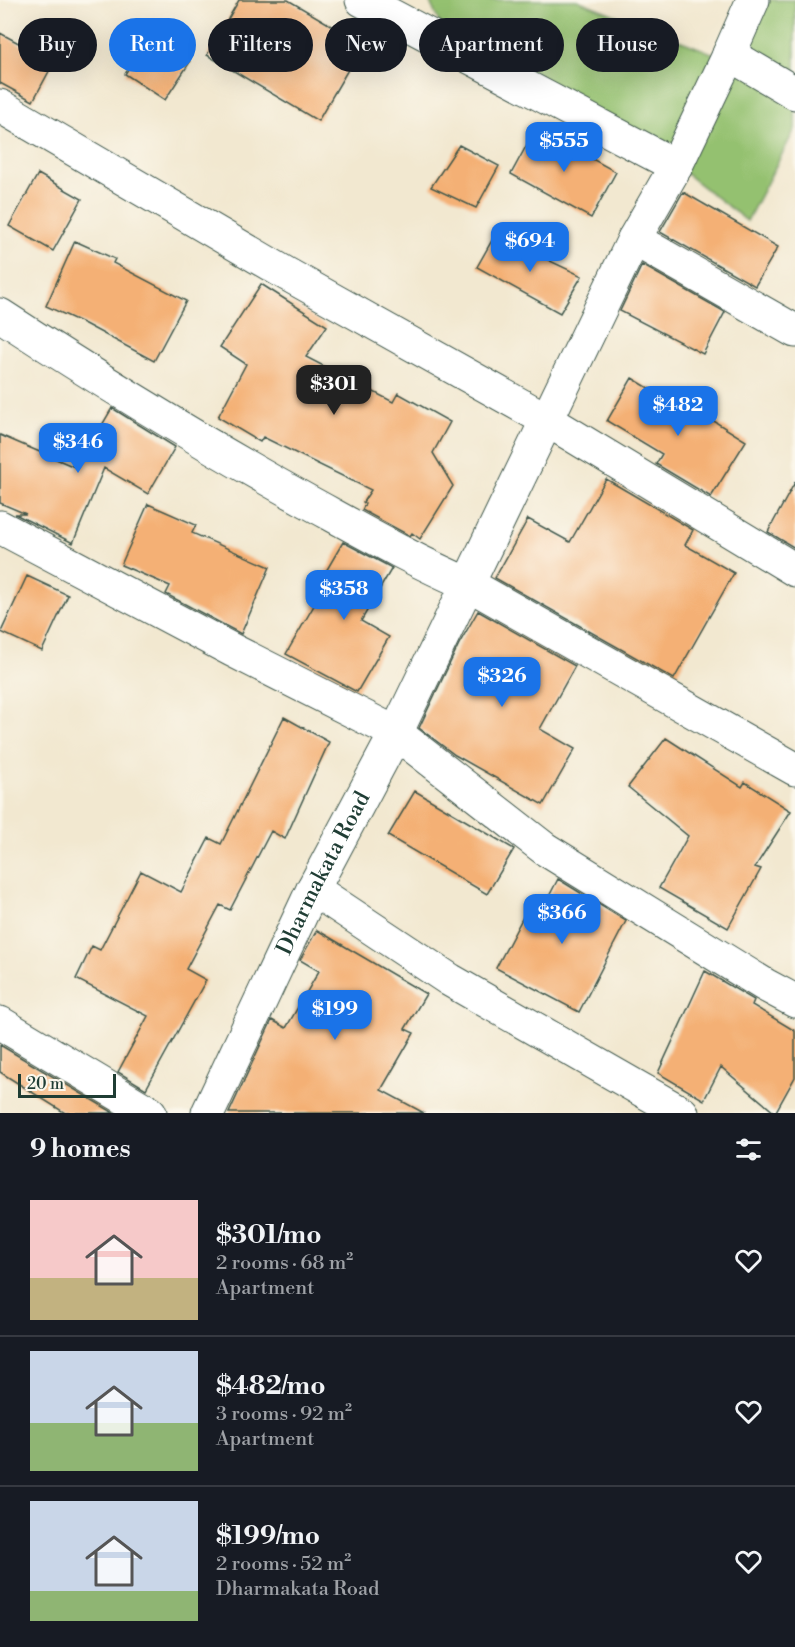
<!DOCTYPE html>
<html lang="en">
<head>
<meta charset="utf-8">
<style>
  body { margin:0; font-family:"Libre Bodoni",serif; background:#20242c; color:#f1f3f6; height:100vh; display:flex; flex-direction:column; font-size:22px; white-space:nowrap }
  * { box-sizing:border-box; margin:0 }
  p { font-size:20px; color:#9ea1a6 }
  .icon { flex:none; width:33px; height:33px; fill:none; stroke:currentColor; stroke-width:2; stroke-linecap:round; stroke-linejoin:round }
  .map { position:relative; height:1113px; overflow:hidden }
  .panel { display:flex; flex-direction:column; background:#171b24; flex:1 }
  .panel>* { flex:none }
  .top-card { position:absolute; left:18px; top:18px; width:759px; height:54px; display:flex; gap:12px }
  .scale { position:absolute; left:18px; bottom:15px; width:98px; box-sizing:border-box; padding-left:6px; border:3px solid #1f3d34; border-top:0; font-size:16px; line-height:21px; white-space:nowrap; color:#1f3d34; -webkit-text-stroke:4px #fbf7ec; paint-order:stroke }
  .price { position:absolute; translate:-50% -51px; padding:0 14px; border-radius:12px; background:#1a73e8; color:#fff; font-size:20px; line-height:39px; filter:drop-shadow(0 2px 3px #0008) }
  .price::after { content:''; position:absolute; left:50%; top:36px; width:18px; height:14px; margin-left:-9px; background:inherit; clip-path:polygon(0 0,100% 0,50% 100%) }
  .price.selected { background:#222; color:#fff }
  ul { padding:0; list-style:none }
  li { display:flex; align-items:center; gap:18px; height:150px; padding:0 30px }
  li+li { border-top:2px solid #363941 }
  li span { display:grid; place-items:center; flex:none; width:168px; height:120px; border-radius:0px; color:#555 }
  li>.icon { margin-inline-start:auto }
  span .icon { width:72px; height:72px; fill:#fffc; stroke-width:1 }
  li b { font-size:26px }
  h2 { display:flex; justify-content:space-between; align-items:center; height:72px; padding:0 30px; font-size:26px }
  .tag { padding:0 21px; border-radius:27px; background:#171b24; box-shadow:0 6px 24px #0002; font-size:21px; line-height:54px }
  .tag.selected { background:#1a73e8; color:#fff }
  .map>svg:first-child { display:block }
  .green { fill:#94c170; stroke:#5a7f52; stroke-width:1.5 }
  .building { fill:#f4b075 }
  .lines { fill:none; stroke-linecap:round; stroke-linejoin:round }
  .street-casing { stroke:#3f574b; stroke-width:35 }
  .secondary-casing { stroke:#3f574b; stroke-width:35 }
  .street { stroke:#fff; stroke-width:33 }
  .secondary { stroke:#fff; stroke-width:33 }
  .labels { text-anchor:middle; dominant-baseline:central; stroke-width:6; stroke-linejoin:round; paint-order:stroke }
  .street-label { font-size:22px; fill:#1f3d34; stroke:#fbf7ec }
</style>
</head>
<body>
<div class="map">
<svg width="795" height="1113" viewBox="0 0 795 1113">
  <rect width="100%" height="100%" fill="#fbf7ec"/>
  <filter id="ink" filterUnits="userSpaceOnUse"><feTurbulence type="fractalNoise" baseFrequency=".0167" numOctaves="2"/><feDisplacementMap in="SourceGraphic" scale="12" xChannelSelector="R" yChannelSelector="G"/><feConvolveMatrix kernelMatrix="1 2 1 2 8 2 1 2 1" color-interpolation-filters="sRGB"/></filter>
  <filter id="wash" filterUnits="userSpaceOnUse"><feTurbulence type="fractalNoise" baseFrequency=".008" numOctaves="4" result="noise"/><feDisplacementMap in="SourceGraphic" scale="24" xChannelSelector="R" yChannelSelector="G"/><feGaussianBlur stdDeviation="1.35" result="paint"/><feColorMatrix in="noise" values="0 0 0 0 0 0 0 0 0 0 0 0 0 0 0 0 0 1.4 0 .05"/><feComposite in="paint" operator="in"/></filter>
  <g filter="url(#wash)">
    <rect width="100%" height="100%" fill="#f2e8d0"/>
    <path class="green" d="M 429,0 L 577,0 L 727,59 L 795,94 L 795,129 L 747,221 L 676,166 L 450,46 Z
      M 753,0 L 795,0 L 795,93 L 729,54 Z"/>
    <g id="blocks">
      <path class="building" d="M 239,0 L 288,0 L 363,44 L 318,121 L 207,55 Z
        M 0,33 L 54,62 L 33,101 L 0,83 Z
        M 150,36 L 190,62 L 165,100 L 125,74 Z
        M 536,128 L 616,172 L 591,218 L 511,174 Z
        M 459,145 L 499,166 L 476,208 L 431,187 Z
        M 38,174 L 82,199 L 53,251 L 9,226 Z
        M 683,192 L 778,247 L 755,286 L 660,232 Z
        M 495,235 L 582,276 L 560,313 L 477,267 Z
        M 75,241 L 115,259 L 113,263 L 186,301 L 154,361 L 85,324 L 46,306 Z
        M 642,265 L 725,312 L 703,354 L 620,311 Z
        M 261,284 L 327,326 L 306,357 L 393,402 L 398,393 L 450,422 L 433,453 L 453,486 L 420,539 L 412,533 L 410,536 L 362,510 L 365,504 L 363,502 L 371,490 L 263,437 L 260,442 L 218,417 L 246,364 L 220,347 Z
        M 632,378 L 690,413 L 693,408 L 746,441 L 711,497 L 656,464 L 662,454 L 607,421 Z
        M 112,408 L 175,447 L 148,494 L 104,468 L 73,543 L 15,514 L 26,514 L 0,503 L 0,435 L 77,468 Z
        M 606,479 L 693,530 L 685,545 L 734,573 L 674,679 L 495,578 L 528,519 L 570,542 Z
        M 795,482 L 795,548 L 768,532 Z
        M 148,504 L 196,525 L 192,533 L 270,567 L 241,634 L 166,594 L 170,586 L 121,565 Z
        M 343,542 L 392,568 L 361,621 L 389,637 L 357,692 L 286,654 L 331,576 L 325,573 Z
        M 27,576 L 68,595 L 42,651 L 1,632 Z
        M 478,611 L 575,666 L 540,729 L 575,749 L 543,805 L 455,755 L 419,728 L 459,644 Z
        M 284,717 L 329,742 L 285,839 L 271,831 L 230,910 L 220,905 L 186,969 L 206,980 L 146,1089 L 118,1072 L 148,1016 L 76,979 L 92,946 L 100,950 L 141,871 L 181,892 L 209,838 L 221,844 Z
        M 666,738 L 742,787 L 745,782 L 791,811 L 755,867 L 761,869 L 728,928 L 659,888 L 688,836 L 628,787 Z
        M 415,791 L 514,849 L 487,894 L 388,836 Z
        M 558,879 L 626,921 L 579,1012 L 496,968 L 533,898 L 545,904 Z
        M 317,930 L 426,994 L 405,1029 L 414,1033 L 381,1090 L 424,1113 L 229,1113 L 272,1020 L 286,1028 L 319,971 L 300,960 Z
        M 705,971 L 754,1000 L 752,1005 L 795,1031 L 795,1077 L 775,1113 L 721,1067 L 704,1100 L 658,1073 Z
        M 0,1045 L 114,1113 L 65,1113 L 0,1072 Z"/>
    </g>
  </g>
  <g filter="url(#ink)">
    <use href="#blocks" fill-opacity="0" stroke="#3f574b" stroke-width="1.5"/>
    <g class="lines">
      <g class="street-casing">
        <path id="street" d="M 362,0 L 676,166
          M 729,54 L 795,93
          M 0,106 L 285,273 L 547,420 L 795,570
          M 634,239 L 795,331
          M 0,315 C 100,380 202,443 307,501 C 360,530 412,560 468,584 L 795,769
          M 0,527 L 232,650 L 396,733 L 545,849 L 765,985 L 795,1001
          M 313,889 L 450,980 L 682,1113
          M 0,1023 L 150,1113"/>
      </g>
      <g class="secondary-casing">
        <g id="secondary">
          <path id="s1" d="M 208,1113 L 313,889 L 396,733 L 634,239 L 676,166 L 727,59 L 753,0"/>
        </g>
      </g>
      <use href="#street" class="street"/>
      <use href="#secondary" class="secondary"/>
    </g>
  </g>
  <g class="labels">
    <g class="street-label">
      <text stroke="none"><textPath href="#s1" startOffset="266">Dharmakata Road</textPath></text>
    </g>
  </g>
</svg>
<div class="scale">20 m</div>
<b class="price" style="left:564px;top:173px">$555</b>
<b class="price" style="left:530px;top:273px">$694</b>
<b class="price selected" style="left:334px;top:416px">$301</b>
<b class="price" style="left:678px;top:437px">$482</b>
<b class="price" style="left:78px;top:474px">$346</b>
<b class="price" style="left:344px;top:621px">$358</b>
<b class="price" style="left:502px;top:708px">$326</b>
<b class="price" style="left:562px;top:945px">$366</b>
<b class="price" style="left:335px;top:1041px">$199</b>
<div class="top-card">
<a class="tag">Buy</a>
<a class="tag selected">Rent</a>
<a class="tag">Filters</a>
<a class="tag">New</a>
<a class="tag">Apartment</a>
<a class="tag">House</a>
</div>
</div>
<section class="panel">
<h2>9 homes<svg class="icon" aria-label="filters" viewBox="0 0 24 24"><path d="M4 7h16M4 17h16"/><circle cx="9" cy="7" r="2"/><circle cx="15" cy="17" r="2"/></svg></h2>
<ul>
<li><span style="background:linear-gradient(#f6c9c9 65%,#c2b280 0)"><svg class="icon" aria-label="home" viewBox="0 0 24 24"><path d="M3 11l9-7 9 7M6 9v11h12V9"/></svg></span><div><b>$301/mo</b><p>2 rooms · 68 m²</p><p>Apartment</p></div><svg class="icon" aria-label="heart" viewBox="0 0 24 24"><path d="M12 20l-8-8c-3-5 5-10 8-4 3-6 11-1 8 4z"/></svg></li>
<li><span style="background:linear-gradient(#c9d6e8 60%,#8fb573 0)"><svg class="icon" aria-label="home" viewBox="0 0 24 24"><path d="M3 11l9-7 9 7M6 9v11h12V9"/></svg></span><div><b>$482/mo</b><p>3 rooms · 92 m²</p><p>Apartment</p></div><svg class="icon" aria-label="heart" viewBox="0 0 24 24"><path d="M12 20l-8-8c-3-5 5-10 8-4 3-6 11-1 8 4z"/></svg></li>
<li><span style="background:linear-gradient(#c9d6e8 75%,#8fb573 0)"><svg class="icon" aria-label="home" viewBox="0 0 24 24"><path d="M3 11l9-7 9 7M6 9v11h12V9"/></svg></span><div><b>$199/mo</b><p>2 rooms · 52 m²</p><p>Dharmakata Road</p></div><svg class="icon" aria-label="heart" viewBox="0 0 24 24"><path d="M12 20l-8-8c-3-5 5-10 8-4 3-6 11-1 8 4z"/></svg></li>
</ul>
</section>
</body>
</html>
